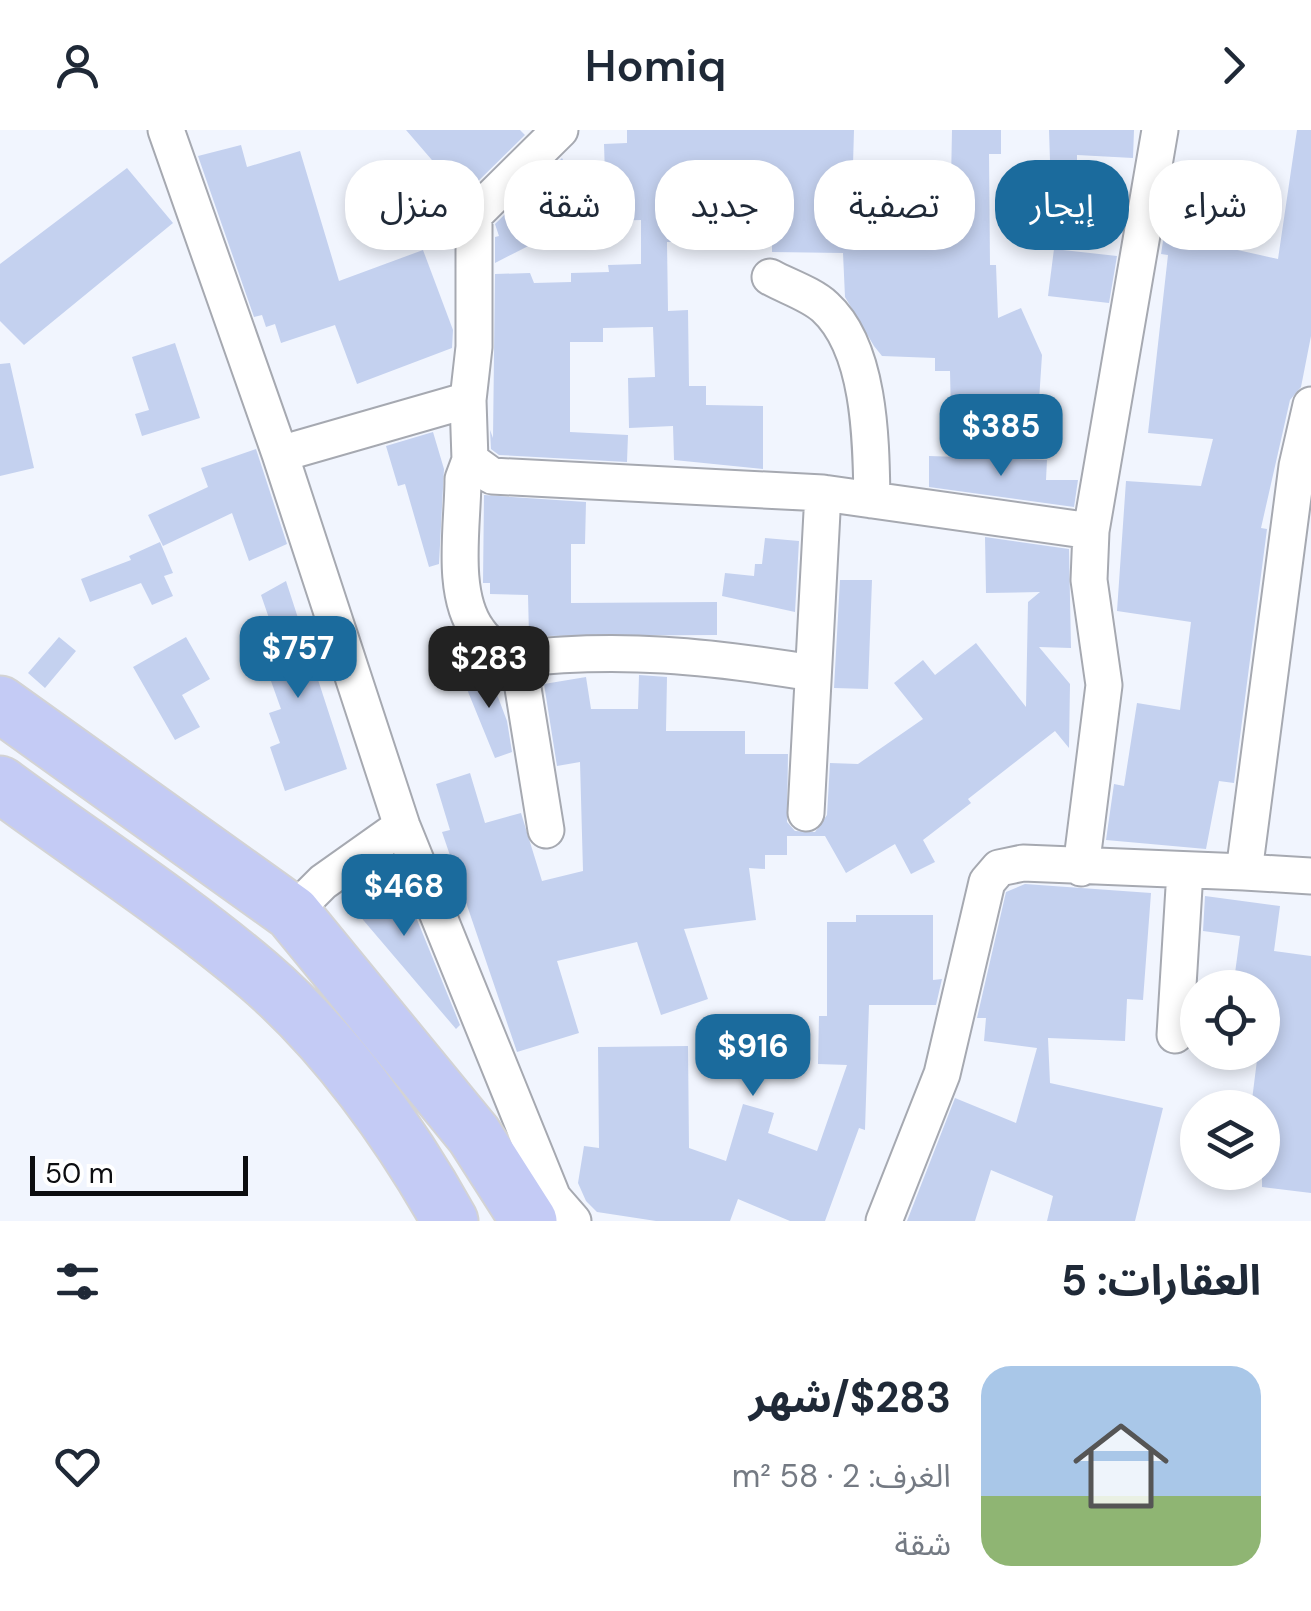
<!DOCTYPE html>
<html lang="ar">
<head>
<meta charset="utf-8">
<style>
  body { margin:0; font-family:"DM Sans","Noto Sans Arabic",sans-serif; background:#f2f2f3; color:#1f2937; direction:rtl; height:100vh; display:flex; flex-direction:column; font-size:38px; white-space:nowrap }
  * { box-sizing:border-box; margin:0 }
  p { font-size:32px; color:#747a83 }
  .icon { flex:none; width:55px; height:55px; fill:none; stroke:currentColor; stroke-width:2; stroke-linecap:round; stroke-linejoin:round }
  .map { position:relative; height:1091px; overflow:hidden; direction:ltr }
  .drawer { display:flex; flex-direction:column; background:#fff; flex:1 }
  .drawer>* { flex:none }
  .guide { position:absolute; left:30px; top:30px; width:1252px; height:90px; direction:rtl; display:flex; gap:20px }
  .tools { position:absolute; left:1180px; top:840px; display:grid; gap:20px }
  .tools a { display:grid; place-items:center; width:100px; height:100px; border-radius:50%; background:#fff; box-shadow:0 5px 15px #0003; font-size:50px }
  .scale { position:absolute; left:30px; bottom:25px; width:218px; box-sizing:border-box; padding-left:10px; border:5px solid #0c0d10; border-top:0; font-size:28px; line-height:35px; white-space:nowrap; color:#0c0d10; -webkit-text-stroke:8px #fff; paint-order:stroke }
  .price { position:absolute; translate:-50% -85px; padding:0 22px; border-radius:20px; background:#1b6b9d; color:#fff; font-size:32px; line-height:65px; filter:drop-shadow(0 2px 5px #0008) }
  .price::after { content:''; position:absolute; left:50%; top:60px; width:30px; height:22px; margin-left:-15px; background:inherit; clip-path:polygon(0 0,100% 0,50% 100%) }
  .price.active { background:#222; color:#fff }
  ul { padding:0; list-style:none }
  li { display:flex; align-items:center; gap:30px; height:250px; padding:0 50px }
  li span { display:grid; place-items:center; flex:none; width:280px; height:200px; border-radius:30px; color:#555 }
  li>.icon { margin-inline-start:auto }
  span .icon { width:120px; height:120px; fill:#fffc; stroke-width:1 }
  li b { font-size:42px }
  h2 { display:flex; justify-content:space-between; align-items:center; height:120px; padding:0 50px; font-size:42px }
  .pill { padding:0 35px; border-radius:40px; background:#fff; box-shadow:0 5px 15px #0003; font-size:35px; line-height:90px }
  .pill.active { background:#1b6b9d; color:#fff }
  header { display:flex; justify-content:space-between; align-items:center; height:130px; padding:0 50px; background:#fff; font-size:45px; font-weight:600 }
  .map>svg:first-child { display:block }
  .building { fill:#c4d1ef }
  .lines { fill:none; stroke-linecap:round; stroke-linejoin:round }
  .street-casing { stroke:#a6a9b1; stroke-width:39 }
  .highway-casing { stroke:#d3d3d4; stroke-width:59 }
  .street { stroke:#fff; stroke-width:35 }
  .highway { stroke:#c4cbf5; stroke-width:55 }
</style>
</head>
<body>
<header><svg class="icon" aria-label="forward" viewBox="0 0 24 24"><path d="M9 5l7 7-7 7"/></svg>Homiq<svg class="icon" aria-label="person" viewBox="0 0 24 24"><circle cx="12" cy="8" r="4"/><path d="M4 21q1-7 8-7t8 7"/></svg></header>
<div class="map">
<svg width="1311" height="1091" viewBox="0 0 1311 1091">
  <rect width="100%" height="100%" fill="#f1f5fe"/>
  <path class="building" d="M 406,0 L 520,0 L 525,5 L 463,66 Z
    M 627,0 L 854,0 L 852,69 L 901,69 L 900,57 L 951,51 L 952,0 L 1001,0 L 1001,24 L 989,24 L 990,135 L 996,135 L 998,188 L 1021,178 L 1042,225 L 1038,286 L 951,285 L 950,241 L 935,241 L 935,228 L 882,226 L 874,216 L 845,167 L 843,123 L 772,122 L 772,112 L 667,112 L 668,181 L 688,180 L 689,256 L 706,256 L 706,275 L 763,276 L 763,339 L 674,330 L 673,296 L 629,298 L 628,248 L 655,247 L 653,197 L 603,198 L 603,212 L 570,212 L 570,302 L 628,305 L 627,332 L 499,325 L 491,319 L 490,300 L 493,308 L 495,144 L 530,143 L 534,153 L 571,152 L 571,143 L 609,142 L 608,135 L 641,134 L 641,90 L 610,91 L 606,76 L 604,14 L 627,13 Z
    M 1049,0 L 1134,0 L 1133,28 L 1077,25 L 1077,30 L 1050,31 Z
    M 1297,0 L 1311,0 L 1311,206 L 1301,257 L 1290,270 L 1261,398 L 1267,399 L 1234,653 L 1219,651 L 1206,719 L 1106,710 L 1114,654 L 1124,656 L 1137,573 L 1180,580 L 1191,492 L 1117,481 L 1126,351 L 1201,356 L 1213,309 L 1148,303 L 1168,125 L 1161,124 L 1172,53 L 1230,59 L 1224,117 L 1278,129 Z
    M 241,15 L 247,37 L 300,21 L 339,151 L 423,120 L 453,200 L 452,218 L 357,254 L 335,195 L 281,213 L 275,194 L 266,197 L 262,185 L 254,187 L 198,26 Z
    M 562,28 L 591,84 L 495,133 L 495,107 L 499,106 L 495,94 Z
    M 127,38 L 173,93 L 24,215 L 0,191 L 0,134 Z
    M 1054,119 L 1117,126 L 1109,173 L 1048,166 Z
    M 175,213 L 200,288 L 142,306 L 135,284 L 149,280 L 132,227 Z
    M 10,233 L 34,338 L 0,346 L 0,234 Z
    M 433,302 L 444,339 L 439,434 L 429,437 L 405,354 L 398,356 L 386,316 Z
    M 256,319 L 287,414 L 249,431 L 232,383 L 163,416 L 148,385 L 208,357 L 201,338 Z
    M 929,326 L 1047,330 L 1046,350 L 1078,350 L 1074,377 L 929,357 Z
    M 484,365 L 586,372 L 585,414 L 571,414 L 571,473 L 717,472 L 717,505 L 529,506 L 528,465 L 490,464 L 490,453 L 483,453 Z
    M 985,407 L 1069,419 L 1071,518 L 1039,517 L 1070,554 L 1069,618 L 1055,601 L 968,669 L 971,673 L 923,710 L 935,732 L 911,744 L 895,714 L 846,743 L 825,706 L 787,706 L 787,725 L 765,725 L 765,739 L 749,738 L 756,790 L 684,799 L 708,869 L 661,885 L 637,812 L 557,831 L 579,903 L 517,922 L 442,702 L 450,700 L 436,654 L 470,643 L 485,693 L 521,683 L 542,751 L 583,741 L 580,632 L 557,636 L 544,554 L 586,547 L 591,579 L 638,579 L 639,545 L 667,547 L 666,601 L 745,601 L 745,624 L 788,624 L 787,692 L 795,701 L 815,702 L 827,685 L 830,633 L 858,634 L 923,589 L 894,553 L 923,530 L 935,545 L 976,513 L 1026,577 L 1028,472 L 1040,462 L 986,463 Z
    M 765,408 L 799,411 L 795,482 L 722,466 L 725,443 L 754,446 L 755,434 L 762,434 Z
    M 160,412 L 173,443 L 164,446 L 173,466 L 152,475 L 141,453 L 90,472 L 81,449 L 131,430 L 129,426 Z
    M 840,450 L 872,450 L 868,559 L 834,558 Z
    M 286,451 L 347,639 L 285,661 L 270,617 L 280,613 L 269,583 L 281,579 L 262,526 L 280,520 L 261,465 Z
    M 59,507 L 76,521 L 45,558 L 28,543 Z
    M 186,507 L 210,549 L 182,565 L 200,597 L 175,610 L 133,537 Z
    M 487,538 L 507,591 L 512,622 L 495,628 L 462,547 Z
    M 400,748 L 460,895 L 456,899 L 347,771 Z
    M 1025,754 L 1151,763 L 1143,870 L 1127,869 L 1125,911 L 1048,908 L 1050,953 L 1163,978 L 1135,1091 L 1047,1091 L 1053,1066 L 991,1040 L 975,1091 L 907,1091 L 955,968 L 1016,993 L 1037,918 L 984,911 L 986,888 L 977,888 L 1006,762 Z
    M 1205,766 L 1280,776 L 1274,821 L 1311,826 L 1311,1063 L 1262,1057 L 1262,978 L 1251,978 L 1258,922 L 1262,922 L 1266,863 L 1262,858 L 1233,858 L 1240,806 L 1203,801 Z
    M 856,785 L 933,785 L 933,850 L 942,849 L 936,875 L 869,875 L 865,1000 L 859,998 L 825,1091 L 790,1091 L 738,1069 L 730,1091 L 656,1091 L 597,1082 L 586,1071 L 578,1053 L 584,1016 L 599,1018 L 598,917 L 688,916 L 689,1018 L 726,1031 L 743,974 L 774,983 L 768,1003 L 817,1021 L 847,935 L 818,934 L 819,886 L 827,886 L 827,792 L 856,792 Z"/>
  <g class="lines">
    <g class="street-casing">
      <path id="street" d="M 166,0 L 280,324 L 402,696 L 553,1068 L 573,1091
        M 770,147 C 786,156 811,164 825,177 C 871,219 871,313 872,370
        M 468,270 L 474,217 L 474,85 L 560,0
        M 280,324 L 468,270 L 470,330 L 492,346 L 823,363 L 1091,401
        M 470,330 L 463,349 C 463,394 450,463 478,501 C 495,526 509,516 522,552 L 546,700
        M 514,529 C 621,517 708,526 813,543
        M 806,683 L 823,363
        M 1081,738 L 1104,555 L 1089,450 L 1091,401 L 1160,0
        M 1244,742 L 1311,746
        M 292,783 L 323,752 L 402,696
        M 1175,905 L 1185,741
        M 884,1091 L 942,944 L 987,752 L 999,738 L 1023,733 L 1244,742 L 1297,336 L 1311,275"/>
    </g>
    <g class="highway-casing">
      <path id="highway" d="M 0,574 L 292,783 L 474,1005 L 529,1091
        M 0,654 C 85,717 177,776 258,845 C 335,911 401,1003 450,1091"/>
    </g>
    <use href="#street" class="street"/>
    <use href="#highway" class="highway"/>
  </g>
</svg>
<div class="tools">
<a><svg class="icon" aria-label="locate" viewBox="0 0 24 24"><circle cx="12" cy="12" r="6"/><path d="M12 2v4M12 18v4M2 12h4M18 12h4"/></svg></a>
<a><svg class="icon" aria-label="layers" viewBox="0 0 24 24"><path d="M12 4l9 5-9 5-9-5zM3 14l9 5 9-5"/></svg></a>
</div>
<div class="scale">50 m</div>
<b class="price" style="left:1001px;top:349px">$385</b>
<b class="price" style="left:298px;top:571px">$757</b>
<b class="price active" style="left:489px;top:581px">$283</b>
<b class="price" style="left:404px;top:809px">$468</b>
<b class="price" style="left:753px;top:969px">$916</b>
<div class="guide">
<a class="pill">شراء</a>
<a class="pill active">إيجار</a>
<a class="pill">تصفية</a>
<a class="pill">جديد</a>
<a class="pill">شقة</a>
<a class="pill">منزل</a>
</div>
</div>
<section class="drawer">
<h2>العقارات: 5<svg class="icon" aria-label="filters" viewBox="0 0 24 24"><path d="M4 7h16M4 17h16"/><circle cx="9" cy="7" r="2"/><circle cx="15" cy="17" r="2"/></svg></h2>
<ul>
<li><span style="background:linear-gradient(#a9c7e8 65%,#8fb573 0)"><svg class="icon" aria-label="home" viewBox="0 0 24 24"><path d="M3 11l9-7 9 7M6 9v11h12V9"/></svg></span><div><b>$283/شهر</b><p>الغرف: 2 · 58 m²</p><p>شقة</p></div><svg class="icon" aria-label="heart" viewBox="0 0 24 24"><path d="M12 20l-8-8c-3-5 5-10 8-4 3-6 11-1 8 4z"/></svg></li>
</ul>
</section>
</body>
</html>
